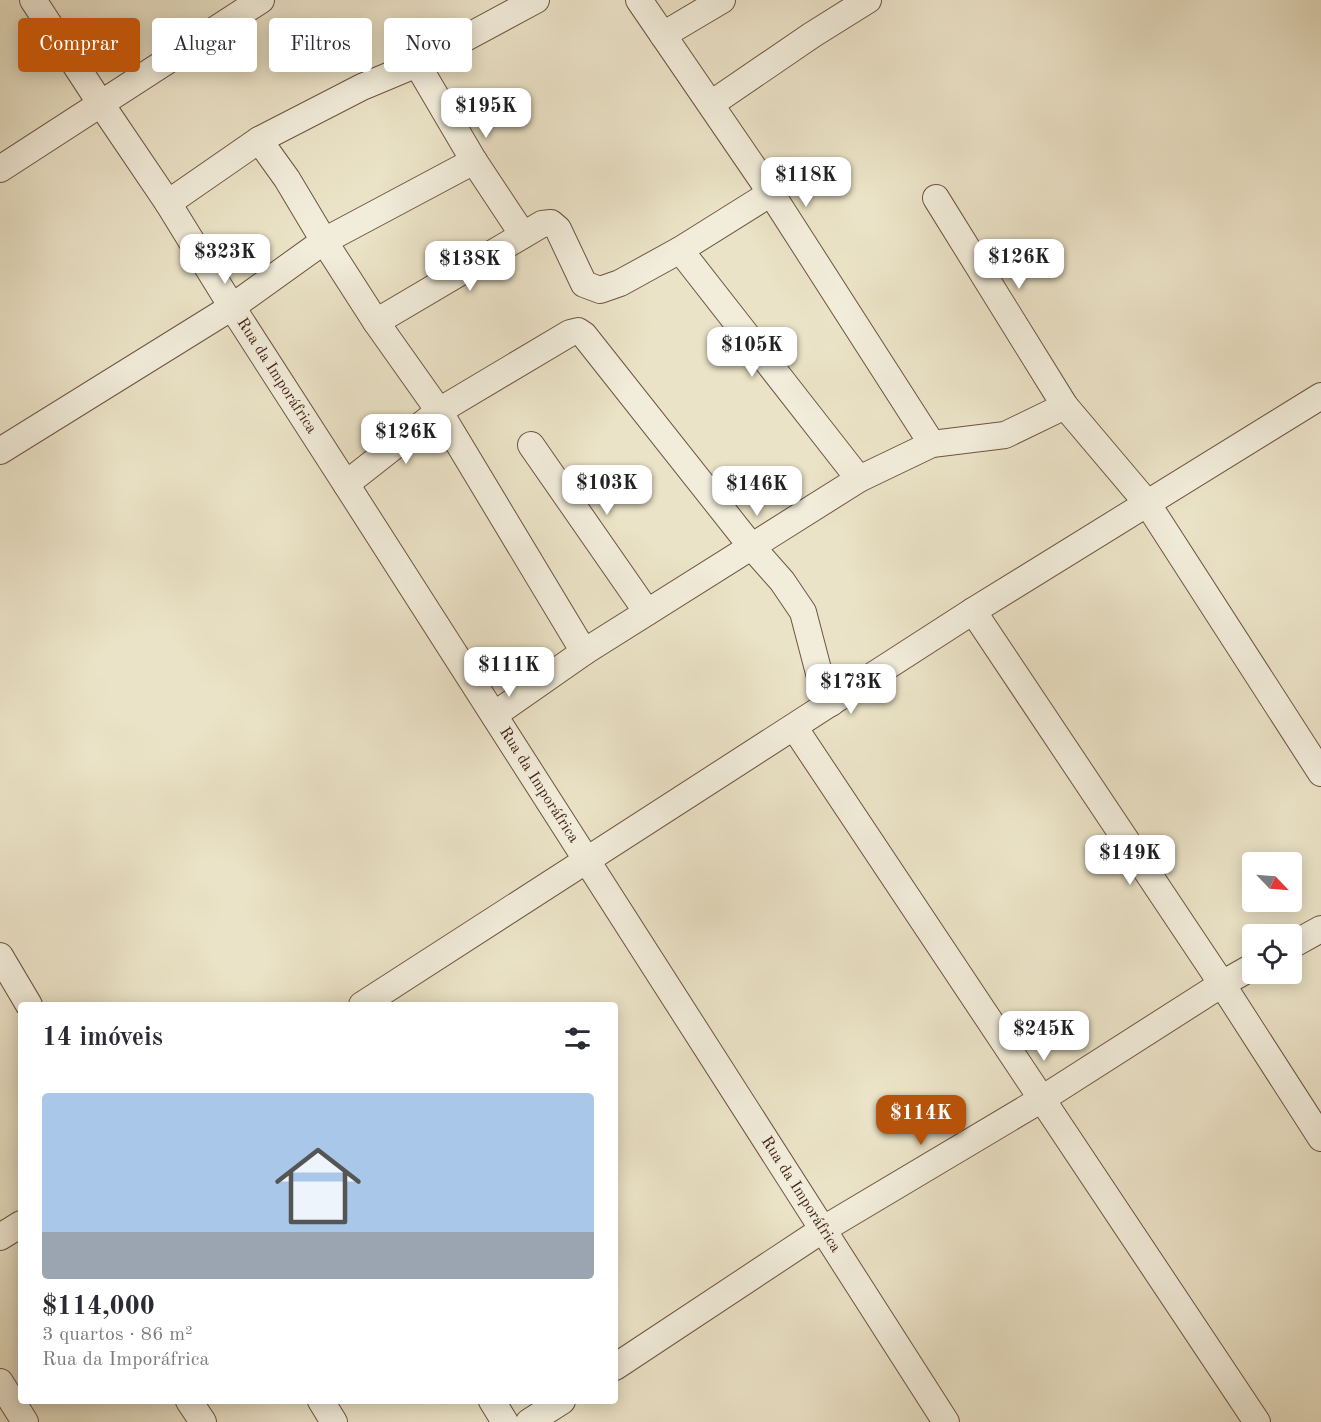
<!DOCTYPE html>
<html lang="pt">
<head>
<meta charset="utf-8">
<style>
  body { margin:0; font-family:"Old Standard TT",serif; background:#f7f7f7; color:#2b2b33; height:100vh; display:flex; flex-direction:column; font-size:22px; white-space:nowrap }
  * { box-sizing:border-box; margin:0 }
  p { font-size:20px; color:#7c7c81 }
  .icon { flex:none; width:33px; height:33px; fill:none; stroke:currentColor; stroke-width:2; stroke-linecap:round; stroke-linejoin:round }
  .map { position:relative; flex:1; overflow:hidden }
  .details { position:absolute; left:18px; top:1002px; width:600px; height:402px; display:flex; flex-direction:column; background:#fff; border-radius:6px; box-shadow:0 3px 15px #0003 }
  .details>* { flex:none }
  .banner { position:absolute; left:18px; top:18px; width:600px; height:54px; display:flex; gap:12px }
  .needle { width:39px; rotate:115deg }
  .fabs { position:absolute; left:1242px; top:852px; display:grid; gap:12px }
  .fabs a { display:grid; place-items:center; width:60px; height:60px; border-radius:6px; background:#fff; box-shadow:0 3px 15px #0003; font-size:30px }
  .price { position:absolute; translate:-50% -51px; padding:0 14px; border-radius:12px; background:#fff; color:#222; font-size:20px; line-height:39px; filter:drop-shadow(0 2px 3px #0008) }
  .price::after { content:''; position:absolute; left:50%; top:36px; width:18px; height:14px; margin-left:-9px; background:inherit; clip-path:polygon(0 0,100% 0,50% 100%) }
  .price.current { background:#b45309; color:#fff }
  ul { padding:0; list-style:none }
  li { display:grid; align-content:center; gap:12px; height:318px; padding:0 24px }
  li span { display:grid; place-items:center; height:186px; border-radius:6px; color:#555 }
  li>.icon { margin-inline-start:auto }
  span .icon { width:108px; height:108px; fill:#fffc; stroke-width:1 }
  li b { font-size:26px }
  h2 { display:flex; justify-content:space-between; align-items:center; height:72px; padding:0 24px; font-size:26px }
  .chip { padding:0 21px; border-radius:6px; background:#fff; box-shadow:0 3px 15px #0003; font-size:21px; line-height:54px }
  .chip.current { background:#b45309; color:#fff }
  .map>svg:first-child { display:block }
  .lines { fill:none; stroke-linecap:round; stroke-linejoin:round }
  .minor-casing { stroke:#6e5442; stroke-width:28 }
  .minor { stroke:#f2eddb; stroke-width:26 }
  .labels { text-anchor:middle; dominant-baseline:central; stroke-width:5; stroke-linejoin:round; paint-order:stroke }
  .street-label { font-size:16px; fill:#452515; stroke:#f2eddb }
</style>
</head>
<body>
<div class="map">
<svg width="1321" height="1422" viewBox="0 0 1321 1422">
  <rect width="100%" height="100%" fill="#ebe3c7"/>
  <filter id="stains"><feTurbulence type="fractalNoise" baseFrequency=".00333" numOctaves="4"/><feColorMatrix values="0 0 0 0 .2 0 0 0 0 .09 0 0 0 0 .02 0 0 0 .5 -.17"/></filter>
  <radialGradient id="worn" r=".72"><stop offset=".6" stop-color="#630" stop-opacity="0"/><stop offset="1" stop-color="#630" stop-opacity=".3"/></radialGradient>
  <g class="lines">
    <g class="minor-casing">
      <g id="minor">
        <path id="s1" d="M 33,0 L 101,104 L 168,203 L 232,307 L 346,484 L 946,1422"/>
        <path d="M 639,0 L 771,193 L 932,444"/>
        <path d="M 663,35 L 722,0"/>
        <path d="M 417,64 L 474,161 L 523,235"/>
        <path d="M 711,104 L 812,35 L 868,0"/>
        <path d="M 259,140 L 287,179 L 324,241 L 376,322 L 439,411 L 584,652"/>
        <path d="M 0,169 L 261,0"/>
        <path d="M 936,198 L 1065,406 L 1147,503 L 1321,773"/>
        <path d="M 168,203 L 259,140 L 362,87 L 417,64 L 536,0"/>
        <path d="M 680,250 L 859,479"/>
        <path d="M 376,322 L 542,224 L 551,223 L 558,229 L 584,284 L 600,290 L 620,283 L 680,250 L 771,193"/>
        <path d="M 531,445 L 647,612"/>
        <path d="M 0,451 L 232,307 L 324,241 L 474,161"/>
        <path d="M 346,484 L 439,411 L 570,333 L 578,331 L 584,335 L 751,546 L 782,581 L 803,612 L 820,677 L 831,703"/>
        <path d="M 973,611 L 1222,984 L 1321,1138"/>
        <path d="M 494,715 L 584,652 L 859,479 L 932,444 L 1005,435 L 1065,406"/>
        <path d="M 794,727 L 1257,1422"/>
        <path d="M 1292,945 L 1321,929"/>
        <path d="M 0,956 L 29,1005"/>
        <path d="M 362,1005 L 973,611 L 1321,396"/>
        <path d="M 0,1237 L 21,1224"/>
        <path d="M 615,1367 L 822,1230 L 1042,1099 L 1222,984 L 1252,967"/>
        <path d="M 0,1382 L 25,1422"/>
        <path d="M 189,1401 L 203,1422"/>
        <path d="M 321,1401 L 334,1422"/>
        <path d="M 492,1401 L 505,1422"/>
        <path d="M 529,1422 L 562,1401"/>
      </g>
    </g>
    <use href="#minor" class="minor"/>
  </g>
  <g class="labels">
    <g class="street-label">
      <text stroke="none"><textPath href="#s1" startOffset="448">Rua da Imporáfrica</textPath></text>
      <text stroke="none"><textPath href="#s1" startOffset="934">Rua da Imporáfrica</textPath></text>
      <text stroke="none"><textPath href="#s1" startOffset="1420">Rua da Imporáfrica</textPath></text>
    </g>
  </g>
  <rect width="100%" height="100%" filter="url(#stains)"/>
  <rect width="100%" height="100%" fill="url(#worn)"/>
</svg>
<div class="fabs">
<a><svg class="needle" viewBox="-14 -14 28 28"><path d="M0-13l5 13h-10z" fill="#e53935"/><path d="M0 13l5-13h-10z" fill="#7c7c81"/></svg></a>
<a><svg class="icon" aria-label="locate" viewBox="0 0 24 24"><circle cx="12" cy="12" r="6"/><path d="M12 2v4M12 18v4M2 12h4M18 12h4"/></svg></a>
</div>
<b class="price" style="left:486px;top:139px">$195K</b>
<b class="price" style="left:806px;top:208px">$118K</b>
<b class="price" style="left:225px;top:285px">$323K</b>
<b class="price" style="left:1019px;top:290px">$126K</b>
<b class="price" style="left:470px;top:292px">$138K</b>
<b class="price" style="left:752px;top:378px">$105K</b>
<b class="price" style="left:406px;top:465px">$126K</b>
<b class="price" style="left:607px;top:516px">$103K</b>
<b class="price" style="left:757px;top:517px">$146K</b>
<b class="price" style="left:509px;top:698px">$111K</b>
<b class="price" style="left:851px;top:715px">$173K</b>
<b class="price" style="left:1130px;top:886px">$149K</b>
<b class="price" style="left:1044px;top:1062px">$245K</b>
<b class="price current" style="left:921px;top:1146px">$114K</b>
<div class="banner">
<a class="chip current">Comprar</a>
<a class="chip">Alugar</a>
<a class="chip">Filtros</a>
<a class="chip">Novo</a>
</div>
<section class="details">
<h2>14 imóveis<svg class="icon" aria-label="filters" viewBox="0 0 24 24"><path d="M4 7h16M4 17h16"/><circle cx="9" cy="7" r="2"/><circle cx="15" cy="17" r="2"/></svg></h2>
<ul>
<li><span style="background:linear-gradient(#a9c7e8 75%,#9aa5b1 0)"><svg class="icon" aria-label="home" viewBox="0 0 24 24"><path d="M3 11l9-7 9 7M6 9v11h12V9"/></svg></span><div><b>$114,000</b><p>3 quartos · 86 m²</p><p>Rua da Imporáfrica</p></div></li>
</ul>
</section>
</div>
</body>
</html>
